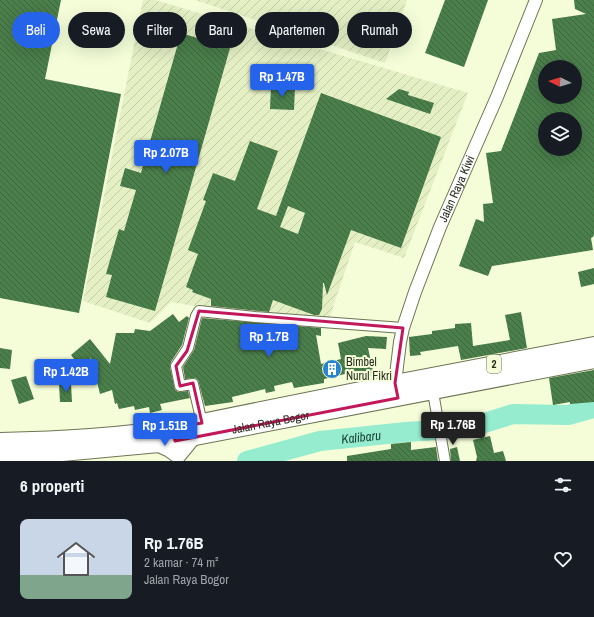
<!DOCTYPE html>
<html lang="id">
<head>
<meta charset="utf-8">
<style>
  body { margin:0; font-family:"Archivo Narrow",sans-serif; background:#242831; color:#f1f3f6; height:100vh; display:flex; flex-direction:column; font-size:15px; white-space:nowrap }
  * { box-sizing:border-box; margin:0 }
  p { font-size:13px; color:#9ea1a6 }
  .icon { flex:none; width:22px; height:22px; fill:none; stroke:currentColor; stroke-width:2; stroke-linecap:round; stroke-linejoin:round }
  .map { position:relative; height:461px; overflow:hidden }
  .sheet { display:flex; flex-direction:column; background:#171b24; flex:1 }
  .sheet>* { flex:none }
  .guide { position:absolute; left:12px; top:12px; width:570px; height:36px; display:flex; gap:8px }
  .needle { width:26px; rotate:275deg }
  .buttons { position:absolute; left:538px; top:60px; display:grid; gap:8px }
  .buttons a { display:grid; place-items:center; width:44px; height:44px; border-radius:50%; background:#171b24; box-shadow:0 4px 16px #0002; font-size:20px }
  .price { position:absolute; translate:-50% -34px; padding:0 9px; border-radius:4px; background:#2563eb; color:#fff; font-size:13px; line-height:26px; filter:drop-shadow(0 1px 2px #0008) }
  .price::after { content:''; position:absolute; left:50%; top:24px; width:12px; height:9px; margin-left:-6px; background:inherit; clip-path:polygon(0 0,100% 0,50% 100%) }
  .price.active { background:#222; color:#fff }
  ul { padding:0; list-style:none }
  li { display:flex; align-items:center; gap:12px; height:100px; padding:0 20px }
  li span { display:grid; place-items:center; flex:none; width:112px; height:80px; border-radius:8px; color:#555 }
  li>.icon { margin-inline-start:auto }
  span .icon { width:48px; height:48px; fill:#fffc; stroke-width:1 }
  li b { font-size:17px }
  h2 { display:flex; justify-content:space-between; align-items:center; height:48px; padding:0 20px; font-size:17px }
  .pill { padding:0 14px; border-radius:18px; background:#171b24; box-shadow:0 4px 16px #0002; font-size:14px; line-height:36px }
  .pill.active { background:#2563eb; color:#fff }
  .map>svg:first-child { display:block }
  .industrial { fill:url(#industrial-furrows) }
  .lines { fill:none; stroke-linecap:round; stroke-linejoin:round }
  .river { stroke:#95eccf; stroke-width:20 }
  .building { fill:url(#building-back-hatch); fill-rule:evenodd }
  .minor-casing { stroke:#6d7454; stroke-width:12 }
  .tertiary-casing { stroke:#6d7454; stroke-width:14 }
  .trunk-casing { stroke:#6d7454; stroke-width:18 }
  .minor { stroke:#fff; stroke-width:10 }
  .tertiary { stroke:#fff; stroke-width:12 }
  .trunk { stroke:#fff; stroke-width:16 }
  .marked { fill:none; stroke:#c2185b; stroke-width:3; stroke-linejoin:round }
  .labels { text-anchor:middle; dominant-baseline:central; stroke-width:4; stroke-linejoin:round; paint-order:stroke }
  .shield { fill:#f4fdd8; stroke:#656b56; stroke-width:1 }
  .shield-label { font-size:11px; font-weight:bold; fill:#282c1e }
  .street-label { font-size:12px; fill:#282c1e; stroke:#f4fdd8 }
  .poi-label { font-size:12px; fill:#282c1e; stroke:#f4fdd8; text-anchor:start }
  .water-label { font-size:13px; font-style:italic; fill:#183f33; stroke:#f4fdd8 }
</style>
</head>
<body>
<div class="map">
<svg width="594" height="461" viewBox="0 0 594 461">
  <defs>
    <pattern id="industrial-furrows" width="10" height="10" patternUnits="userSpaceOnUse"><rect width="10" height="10" fill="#e4efc4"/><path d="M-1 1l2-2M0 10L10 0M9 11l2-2" fill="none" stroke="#c4cda8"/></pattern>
    <pattern id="building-back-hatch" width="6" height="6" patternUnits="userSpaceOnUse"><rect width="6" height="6" fill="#4a7e4b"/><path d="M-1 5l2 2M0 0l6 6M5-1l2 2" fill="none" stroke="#3e673e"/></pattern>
  </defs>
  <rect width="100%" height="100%" fill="#f4fdd8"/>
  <path class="industrial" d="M 143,0 L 155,0 L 468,93 L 404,258 L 355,242 L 329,319 L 255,316 L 171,302 L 150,323 L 83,301 Z
    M 195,0 L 407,0 L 385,63 Z"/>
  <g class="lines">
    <path class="river" id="s1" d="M 247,461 L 320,441 L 406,432 L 468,428 L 513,414 L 568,415 L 594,408"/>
  </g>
  <path class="building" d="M 0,0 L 61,0 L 45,79 L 121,94 L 79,313 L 0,298 Z
    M 445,0 L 488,0 L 464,67 L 425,53 Z
    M 574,0 L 594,0 L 594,235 L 593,237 L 591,238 L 593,250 L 492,266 L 488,276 L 459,266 L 476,219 L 484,222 L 483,204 L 493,203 L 486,153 L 501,151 L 539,53 L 556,50 L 552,19 L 586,14 L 575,9 ZM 545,67 L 575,67 L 575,97 L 545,97 ZM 545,119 L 575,119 L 575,149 L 545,149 Z
    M 181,33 L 230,48 L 155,311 L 106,297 L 112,275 L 106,274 L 119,229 L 124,231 L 136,190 L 120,186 L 125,168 L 141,173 Z
    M 271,86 L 295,87 L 294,110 L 270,109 Z
    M 399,89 L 409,92 L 408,95 L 434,103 L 430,114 L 386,99 Z
    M 321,93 L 441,137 L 401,248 L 351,230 L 327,295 L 324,283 L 323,283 L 322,309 L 319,315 L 314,315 L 273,300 L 269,312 L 211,306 L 211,299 L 192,292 L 193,290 L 186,287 L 198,254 L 188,250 L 206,201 L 203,200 L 213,173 L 235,181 L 250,141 L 278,151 L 257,209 L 276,216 ZM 288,206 L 305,213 L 298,234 L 280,227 Z
    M 594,268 L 594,284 L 581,287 L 578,272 Z
    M 521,312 L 527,348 L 461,360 L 458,346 L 420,352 L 421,355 L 410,356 L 409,337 L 432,334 L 432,331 L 455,328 L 455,324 L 471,323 L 473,346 L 510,340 L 505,315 Z
    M 173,314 L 179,322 L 187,316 L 189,318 L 182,345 L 171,362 L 170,367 L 175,390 L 178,392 L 188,391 L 190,398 L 160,404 L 162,410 L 150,413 L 149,407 L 135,410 L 134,406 L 119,409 L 117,403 L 115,404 L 112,390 L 100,394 L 91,358 L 80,367 L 71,355 L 90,339 L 110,364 L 116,333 L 134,333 L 135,329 L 150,331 Z
    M 202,318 L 321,328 L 321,336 L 316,335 L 321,364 L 341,359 L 338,343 L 366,336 L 387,337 L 386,349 L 368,348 L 374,375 L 347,381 L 345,374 L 324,379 L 324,383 L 294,388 L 292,382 L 274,386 L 275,391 L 266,393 L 265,389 L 232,397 L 233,402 L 205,406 L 198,380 L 195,378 L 185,379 L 183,367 L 194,350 Z
    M 0,348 L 12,350 L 10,369 L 0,368 Z
    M 594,370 L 594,402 L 570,404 L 570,402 L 553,405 L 549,378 Z
    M 26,376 L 34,399 L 19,404 L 11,380 Z
    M 59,384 L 71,384 L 72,402 L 60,402 Z
    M 490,436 L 494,453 L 503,451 L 506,461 L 476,461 L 477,457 L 473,440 Z
    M 411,442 L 411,450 L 436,447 L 438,461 L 347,461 L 347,456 L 391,449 L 391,444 Z
    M 457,447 L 460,461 L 451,461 L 450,449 Z"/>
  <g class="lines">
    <g class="minor-casing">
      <path id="minor" d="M 433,392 L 445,461
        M 202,423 L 193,384 L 180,386 L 176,366 L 188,348 L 196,316 L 199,311 L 255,317 L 403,328"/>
    </g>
    <g class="tertiary-casing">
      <g id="tertiary">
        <path id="s2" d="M 396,390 L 395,383 L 400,342 L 403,328 L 415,292 L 440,227 L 497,97 L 536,0"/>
      </g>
    </g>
    <g class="trunk-casing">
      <g id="trunk">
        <path d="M 0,441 C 58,440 115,437 172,428 L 395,383 L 594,345"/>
        <path d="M 159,444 L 170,449 L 178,455 L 192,438"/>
        <path id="s3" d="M 0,455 L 62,453 L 159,444 L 594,360"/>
      </g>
    </g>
    <use href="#minor" class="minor"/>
    <use href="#tertiary" class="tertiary"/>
    <use href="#trunk" class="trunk"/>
  </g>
  <path class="marked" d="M 199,311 L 403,328 L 395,383 L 398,398 L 175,441 L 172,428 L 202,423 L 193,383 L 180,386 L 176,366 L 187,351 Z"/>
  <defs>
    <g id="building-disc" transform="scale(1)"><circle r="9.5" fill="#2684d1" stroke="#f4fdd8"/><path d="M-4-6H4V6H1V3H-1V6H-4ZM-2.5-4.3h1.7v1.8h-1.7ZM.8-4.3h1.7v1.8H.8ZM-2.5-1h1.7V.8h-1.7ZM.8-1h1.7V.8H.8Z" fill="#fff"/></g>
  </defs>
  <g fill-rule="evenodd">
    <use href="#building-disc" x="332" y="369"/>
  </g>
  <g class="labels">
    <rect class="shield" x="487" y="355" width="14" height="18" rx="3"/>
    <g class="shield-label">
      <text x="494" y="364">2</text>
    </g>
    <g class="street-label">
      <text stroke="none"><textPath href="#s2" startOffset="212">Jalan Raya Kiwi</textPath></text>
      <text stroke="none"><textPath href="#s3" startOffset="273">Jalan Raya Bogor</textPath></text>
    </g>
    <g class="poi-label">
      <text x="346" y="362">Bimbel<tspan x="346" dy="14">Nurul Fikri</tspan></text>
    </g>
    <g class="water-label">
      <text stroke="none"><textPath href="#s1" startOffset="117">Kalibaru</textPath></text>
    </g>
  </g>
</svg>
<div class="buttons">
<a><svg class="needle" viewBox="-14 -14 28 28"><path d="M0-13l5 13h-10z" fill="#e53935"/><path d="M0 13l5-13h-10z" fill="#9ea1a6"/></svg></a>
<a><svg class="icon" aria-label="layers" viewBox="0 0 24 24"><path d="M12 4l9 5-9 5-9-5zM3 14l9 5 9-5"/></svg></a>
</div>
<b class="price" style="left:282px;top:98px">Rp 1.47B</b>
<b class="price" style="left:166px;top:174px">Rp 2.07B</b>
<b class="price" style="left:269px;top:358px">Rp 1.7B</b>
<b class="price" style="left:66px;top:393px">Rp 1.42B</b>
<b class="price active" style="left:453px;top:446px">Rp 1.76B</b>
<b class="price" style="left:165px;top:447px">Rp 1.51B</b>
<div class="guide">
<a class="pill active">Beli</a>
<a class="pill">Sewa</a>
<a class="pill">Filter</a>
<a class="pill">Baru</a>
<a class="pill">Apartemen</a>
<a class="pill">Rumah</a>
</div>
</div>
<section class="sheet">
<h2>6 properti<svg class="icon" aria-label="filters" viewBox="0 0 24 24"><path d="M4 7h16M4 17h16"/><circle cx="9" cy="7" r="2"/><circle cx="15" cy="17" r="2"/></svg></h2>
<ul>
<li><span style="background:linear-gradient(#c9d6e8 70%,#7fa58c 0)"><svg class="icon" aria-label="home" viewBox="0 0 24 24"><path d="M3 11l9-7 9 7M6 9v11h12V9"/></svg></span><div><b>Rp 1.76B</b><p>2 kamar · 74 m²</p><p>Jalan Raya Bogor</p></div><svg class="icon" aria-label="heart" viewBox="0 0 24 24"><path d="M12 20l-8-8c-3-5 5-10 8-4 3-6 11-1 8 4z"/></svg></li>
</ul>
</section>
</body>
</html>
